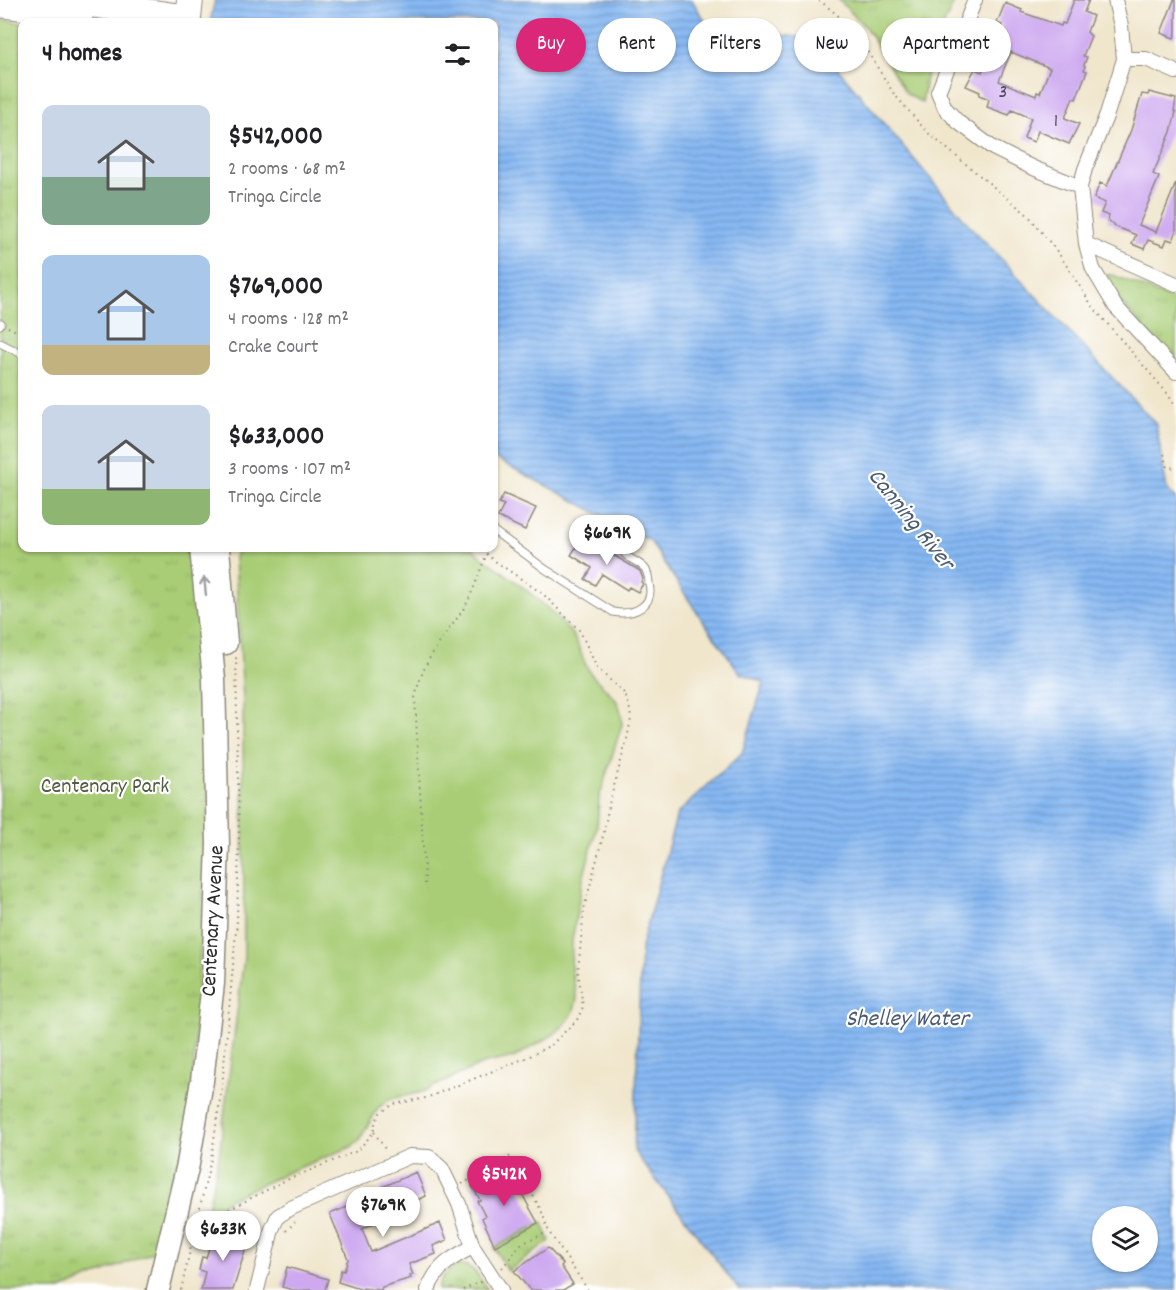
<!DOCTYPE html>
<html lang="en">
<head>
<meta charset="utf-8">
<style>
  body { margin:0; font-family:Dekko,sans-serif; background:#f2f2f2; color:#202124; height:100vh; display:flex; flex-direction:column; font-size:22px; white-space:nowrap }
  * { box-sizing:border-box; margin:0 }
  p { font-size:20px; color:#757577 }
  .icon { flex:none; width:33px; height:33px; fill:none; stroke:currentColor; stroke-width:2; stroke-linecap:round; stroke-linejoin:round }
  .map { position:relative; flex:1; overflow:hidden }
  .side { position:absolute; left:18px; top:18px; width:480px; height:534px; display:flex; flex-direction:column; background:#fff; border-radius:12px; box-shadow:0 2px 4px #0004 }
  .side>* { flex:none }
  .banner { position:absolute; left:516px; top:18px; width:570px; height:54px; display:flex; gap:12px }
  .fabs { position:absolute; left:1092px; top:1206px; display:grid; gap:12px }
  .fabs a { display:grid; place-items:center; width:66px; height:66px; border-radius:50%; background:#fff; box-shadow:0 2px 4px #0004; font-size:30px }
  .price { position:absolute; translate:-50% -51px; padding:0 14px; border-radius:21px; background:#fff; color:#222; font-size:20px; line-height:39px; filter:drop-shadow(0 2px 3px #0008) }
  .price::after { content:''; position:absolute; left:50%; top:36px; width:18px; height:14px; margin-left:-9px; background:inherit; clip-path:polygon(0 0,100% 0,50% 100%) }
  .price.current { background:#db2777; color:#fff }
  ul { padding:0; list-style:none }
  li { display:flex; align-items:center; gap:18px; height:150px; padding:0 24px }
  li span { display:grid; place-items:center; flex:none; width:168px; height:120px; border-radius:12px; color:#555 }
  li>.icon { margin-inline-start:auto }
  span .icon { width:72px; height:72px; fill:#fffc; stroke-width:1 }
  li b { font-size:26px }
  h2 { display:flex; justify-content:space-between; align-items:center; height:72px; padding:0 24px; font-size:26px }
  .chip { padding:0 21px; border-radius:27px; background:#fff; box-shadow:0 2px 4px #0004; font-size:21px; line-height:54px }
  .chip.current { background:#db2777; color:#fff }
  .map>svg:first-child { display:block }
  .grass { fill:#a9cd76; stroke:#6a7c50; stroke-width:1.5 }
  .park { fill:url(#park-tufts); stroke:#6a7c50; stroke-width:1.5 }
  .water { fill:url(#water-rules); stroke:#58728f; stroke-width:1.5; fill-rule:evenodd }
  .building { fill:#cea9f0; fill-rule:evenodd }
  .lines { fill:none; stroke-linecap:round; stroke-linejoin:round }
  .lane-casing { stroke:#8e887c; stroke-width:9 }
  .street-casing { stroke:#8e887c; stroke-width:16 }
  .primary-casing { stroke:#8e887c; stroke-width:25 }
  .highway-casing { stroke:#8e887c; stroke-width:28 }
  .path { stroke:#8e887c; stroke-width:2; stroke-dasharray:1.5 4.5; stroke-linecap:butt }
  .lane { stroke:#fff; stroke-width:7 }
  .street { stroke:#fff; stroke-width:14 }
  .primary { stroke:#fff; stroke-width:22 }
  .highway { stroke:#fff; stroke-width:26 }
  .oneway { stroke:#a0a0a0 }
  .labels { text-anchor:middle; dominant-baseline:central; stroke-width:4.5; stroke-linejoin:round; paint-order:stroke }
  .number-label { font-size:20px; fill:#544a5c }
  .park-label { font-size:22px; fill:#515c42; stroke:#fff }
  .street-label { font-size:22px; fill:#2b2b2b; stroke:#fff }
  .water-label { font-size:24px; font-style:italic; fill:#4b5c71; stroke:#fff }
</style>
</head>
<body>
<div class="map">
<svg width="1176" height="1290" viewBox="0 0 1176 1290">
  <defs>
    <pattern id="park-tufts" width="24" height="20" patternUnits="userSpaceOnUse" patternTransform="scale(1.5)"><rect width="24" height="20" fill="#a9cd76"/><path d="M3 7l-1-3M5 7V3M7 7l1-3M15 17l-1-3M17 17v-4M19 17l1-3" fill="none" stroke="#92b066"/></pattern>
    <pattern id="water-rules" width="6" height="5" patternUnits="userSpaceOnUse" patternTransform="scale(1.5)"><rect width="6" height="5" fill="#86b8f3"/><path d="M0 2.5h6" fill="none" stroke="#6e96c5"/></pattern>
  </defs>
  <rect width="100%" height="100%" fill="#fff"/>
  <filter id="ink" filterUnits="userSpaceOnUse"><feTurbulence type="fractalNoise" baseFrequency=".0167" numOctaves="2"/><feDisplacementMap in="SourceGraphic" scale="12" xChannelSelector="R" yChannelSelector="G"/><feConvolveMatrix kernelMatrix="1 2 1 2 8 2 1 2 1" color-interpolation-filters="sRGB"/></filter>
  <filter id="wash" filterUnits="userSpaceOnUse"><feTurbulence type="fractalNoise" baseFrequency=".008" numOctaves="4" result="noise"/><feDisplacementMap in="SourceGraphic" scale="24" xChannelSelector="R" yChannelSelector="G"/><feGaussianBlur stdDeviation="1.35" result="paint"/><feColorMatrix in="noise" values="0 0 0 0 0 0 0 0 0 0 0 0 0 0 0 0 0 1.4 0 .05"/><feComposite in="paint" operator="in"/></filter>
  <g filter="url(#wash)">
    <rect width="100%" height="100%" fill="#f0e6cc"/>
    <path class="grass" d="M 238,548 L 473,548 L 476,552 C 509,577 545,601 571,633 C 581,645 581,662 592,675 C 607,693 622,696 622,724 L 599,798 L 597,827 L 582,882 L 572,941 L 571,969 L 577,999 L 573,1013 L 565,1024 L 553,1035 L 515,1057 L 482,1064 L 422,1092 L 390,1099 L 378,1108 L 360,1139 L 351,1147 L 293,1170 L 229,1199 L 211,1213 L 207,1212 L 219,1156 L 244,957 L 243,698 L 235,557 Z"/>
    <path class="park" d="M 839,0 L 955,0 L 929,58 L 922,103 L 906,93 L 866,28 Z
      M 0,19 L 22,23 L 22,548 L 195,548 L 210,773 L 191,1112 L 160,1249 L 61,1290 L 0,1290 Z
      M 1107,275 L 1113,275 L 1176,301 L 1176,360 C 1161,345 1106,294 1107,275 Z
      M 542,1222 L 550,1241 L 508,1271 L 494,1248 Z
      M 465,1265 L 475,1271 L 487,1289 L 438,1290 C 439,1276 451,1266 465,1265 Z"/>
    <path class="water" d="M 215,0 L 692,0 L 708,26 L 813,39 L 971,227 L 1156,424 L 1167,489 L 1176,500 L 1176,1290 L 739,1290 L 634,1151 L 641,947 L 677,814 L 742,753 L 764,682 L 740,673 L 698,614 L 650,541 L 494,458 L 494,22 L 210,22 ZM 1102,1216 L 1148,1216 L 1148,1262 L 1102,1262 Z"/>
    <g id="blocks">
      <path class="building" d="M 1074,0 L 1089,0 L 1084,12 L 1093,16 L 1087,32 L 1091,36 L 1083,56 L 1087,57 L 1084,65 L 1085,66 L 1084,70 L 1087,71 L 1076,99 L 1073,98 L 1065,118 L 1079,124 L 1069,144 L 1038,131 L 1034,142 L 1024,138 L 1031,118 L 1012,110 L 1009,115 L 987,107 L 989,99 L 979,95 L 980,92 L 966,86 L 975,69 L 982,72 L 1002,25 L 997,23 L 1005,3 L 1022,10 L 1021,12 L 1061,26 L 1062,23 L 1065,24 ZM 1011,52 L 1050,68 L 1040,93 L 1037,92 L 1036,96 L 999,81 Z
        M 1174,0 L 1176,0 L 1176,33 L 1174,38 L 1161,33 Z
        M 1149,92 L 1176,99 L 1174,111 L 1176,112 L 1171,132 L 1153,174 L 1159,177 L 1139,225 L 1156,232 L 1176,183 L 1176,232 L 1173,241 L 1167,239 L 1164,246 L 1148,240 L 1144,249 L 1132,244 L 1136,235 L 1114,226 L 1114,224 L 1107,221 L 1109,216 L 1101,213 L 1105,203 L 1094,198 L 1100,183 L 1107,186 L 1131,130 L 1142,94 L 1148,95 Z
        M 504,494 L 536,508 L 525,530 L 498,517 L 504,505 L 499,503 Z
        M 582,538 L 588,542 L 590,538 L 607,548 L 605,550 L 640,571 L 643,579 L 641,582 L 643,584 L 638,592 L 629,587 L 627,590 L 602,574 L 595,585 L 585,579 L 592,568 L 571,555 Z
        M 507,1167 L 538,1223 L 495,1246 L 482,1218 L 485,1216 L 477,1201 L 480,1200 L 472,1186 Z
        M 416,1172 L 426,1196 L 385,1214 L 386,1217 L 362,1229 L 371,1252 L 440,1223 L 447,1240 L 433,1246 L 436,1254 L 409,1264 L 413,1275 L 410,1276 L 411,1278 L 382,1287 L 381,1290 L 363,1288 L 363,1290 L 338,1282 L 341,1270 L 344,1271 L 348,1259 L 330,1214 L 382,1192 L 380,1188 Z
        M 225,1232 L 249,1238 L 233,1290 L 201,1290 L 205,1272 L 199,1270 L 202,1257 L 206,1258 L 213,1235 L 223,1238 Z
        M 548,1248 L 563,1264 L 561,1266 L 573,1284 L 563,1290 L 530,1290 L 514,1271 Z
        M 287,1267 L 328,1279 L 325,1290 L 293,1290 L 282,1287 Z"/>
    </g>
  </g>
  <g filter="url(#ink)">
    <use href="#blocks" fill-opacity="0" stroke="#8e887c" stroke-width="1.5"/>
    <g class="lines">
      <g class="lane-casing">
        <path id="lane" d="M 0,325 L 1,323
          M 0,343 L 22,354
          M 494,531 L 545,569 L 613,612 C 633,616 655,606 649,584 C 649,579 648,574 646,570 C 641,562 629,560 624,553 L 623,549 L 633,533"/>
      </g>
      <g class="street-casing">
        <path id="street" d="M 975,0 L 938,92 L 945,108 L 958,122 L 993,148 L 1031,167 L 1080,187
          M 1115,0 L 1121,26 L 1124,59 L 1107,114 L 1085,169 L 1080,187 L 1086,244 L 1093,269 L 1115,306 L 1176,372
          M 1124,59 L 1146,59 L 1176,72
          M 1086,244 L 1176,284
          M 257,1290 L 272,1229 L 278,1216 L 291,1208 L 410,1156 L 429,1157 L 442,1169 L 459,1204 L 473,1247 L 501,1290
          M 428,1290 C 436,1267 452,1257 473,1247"/>
      </g>
      <g class="primary-casing">
        <path id="primary" d="M 218,548 L 226,643
          M 158,1290 L 188,1164 L 202,1081 L 213,983 L 218,844 L 214,679 L 201,548"/>
      </g>
      <g class="highway-casing">
        <path id="highway" d="M 62,0 L 188,18 L 190,0
          M 0,4 L 80,14"/>
      </g>
      <path class="path" d="M 819,0 L 852,27 L 894,94 L 928,133 L 1029,216 L 1059,254 L 1093,307 L 1167,393 L 1176,407
        M 8,327 L 22,334
        M 1164,454 L 1168,468 L 1176,467
        M 425,884 L 415,698 C 424,656 442,642 464,608 C 475,590 480,567 490,548
        M 374,1132 L 387,1152
        M 462,1184 L 511,1156 L 541,1210 L 549,1232 L 588,1290
        M 196,1223 L 205,1222 L 284,1181 L 357,1151 L 374,1132 L 375,1123 L 380,1113 L 394,1104 L 426,1098 L 528,1057 L 551,1045 L 577,1020 L 583,1007 L 578,971 L 584,909 L 604,832 L 609,804 L 627,739 L 631,719 L 630,710 L 625,694 L 597,668 L 580,631 L 543,594 L 492,559 L 480,548
        M 286,1231 L 295,1222
        M 502,1268 L 521,1244 L 548,1232
        M 181,1290 L 211,1159 L 222,1087 L 237,921 L 239,840 L 236,655
        M 463,1290 L 482,1281"/>
      <use href="#lane" class="lane"/>
      <use href="#street" class="street"/>
      <use href="#primary" class="primary"/>
      <use href="#highway" class="highway"/>
    </g>
    <defs><path id="oneway-shaft" d="M-6 0H5M1.5-3L5.5 0L1.5 3" fill="none" stroke-width="1.6" stroke-linecap="round" stroke-linejoin="round" transform="scale(1.5)"/></defs>
    <use class="oneway" href="#oneway-shaft" transform="translate(205 586) rotate(-96)"/>
  </g>
  <g class="labels">
    <g class="number-label">
      <text x="1003" y="93">3</text>
      <text x="1056" y="122">1</text>
    </g>
    <g class="park-label">
      <text x="105" y="787">Centenary Park</text>
    </g>
    <g class="street-label">
      <text transform="translate(214 921) rotate(-87)">Centenary Avenue</text>
    </g>
    <g class="water-label">
      <text transform="translate(910 520) rotate(51)">Canning River</text>
      <text x="907" y="1020">Shelley Water</text>
    </g>
  </g>
</svg>
<div class="fabs">
<a><svg class="icon" aria-label="layers" viewBox="0 0 24 24"><path d="M12 4l9 5-9 5-9-5zM3 14l9 5 9-5"/></svg></a>
</div>
<b class="price" style="left:607px;top:566px">$669K</b>
<b class="price current" style="left:504px;top:1207px">$542K</b>
<b class="price" style="left:383px;top:1238px">$769K</b>
<b class="price" style="left:223px;top:1262px">$633K</b>
<div class="banner">
<a class="chip current">Buy</a>
<a class="chip">Rent</a>
<a class="chip">Filters</a>
<a class="chip">New</a>
<a class="chip">Apartment</a>
</div>
<section class="side">
<h2>4 homes<svg class="icon" aria-label="filters" viewBox="0 0 24 24"><path d="M4 7h16M4 17h16"/><circle cx="9" cy="7" r="2"/><circle cx="15" cy="17" r="2"/></svg></h2>
<ul>
<li><span style="background:linear-gradient(#c9d6e8 60%,#7fa58c 0)"><svg class="icon" aria-label="home" viewBox="0 0 24 24"><path d="M3 11l9-7 9 7M6 9v11h12V9"/></svg></span><div><b>$542,000</b><p>2 rooms · 68 m²</p><p>Tringa Circle</p></div></li>
<li><span style="background:linear-gradient(#a9c7e8 75%,#c2b280 0)"><svg class="icon" aria-label="home" viewBox="0 0 24 24"><path d="M3 11l9-7 9 7M6 9v11h12V9"/></svg></span><div><b>$769,000</b><p>4 rooms · 128 m²</p><p>Crake Court</p></div></li>
<li><span style="background:linear-gradient(#c9d6e8 70%,#8fb573 0)"><svg class="icon" aria-label="home" viewBox="0 0 24 24"><path d="M3 11l9-7 9 7M6 9v11h12V9"/></svg></span><div><b>$633,000</b><p>3 rooms · 107 m²</p><p>Tringa Circle</p></div></li>
</ul>
</section>
</div>
</body>
</html>
